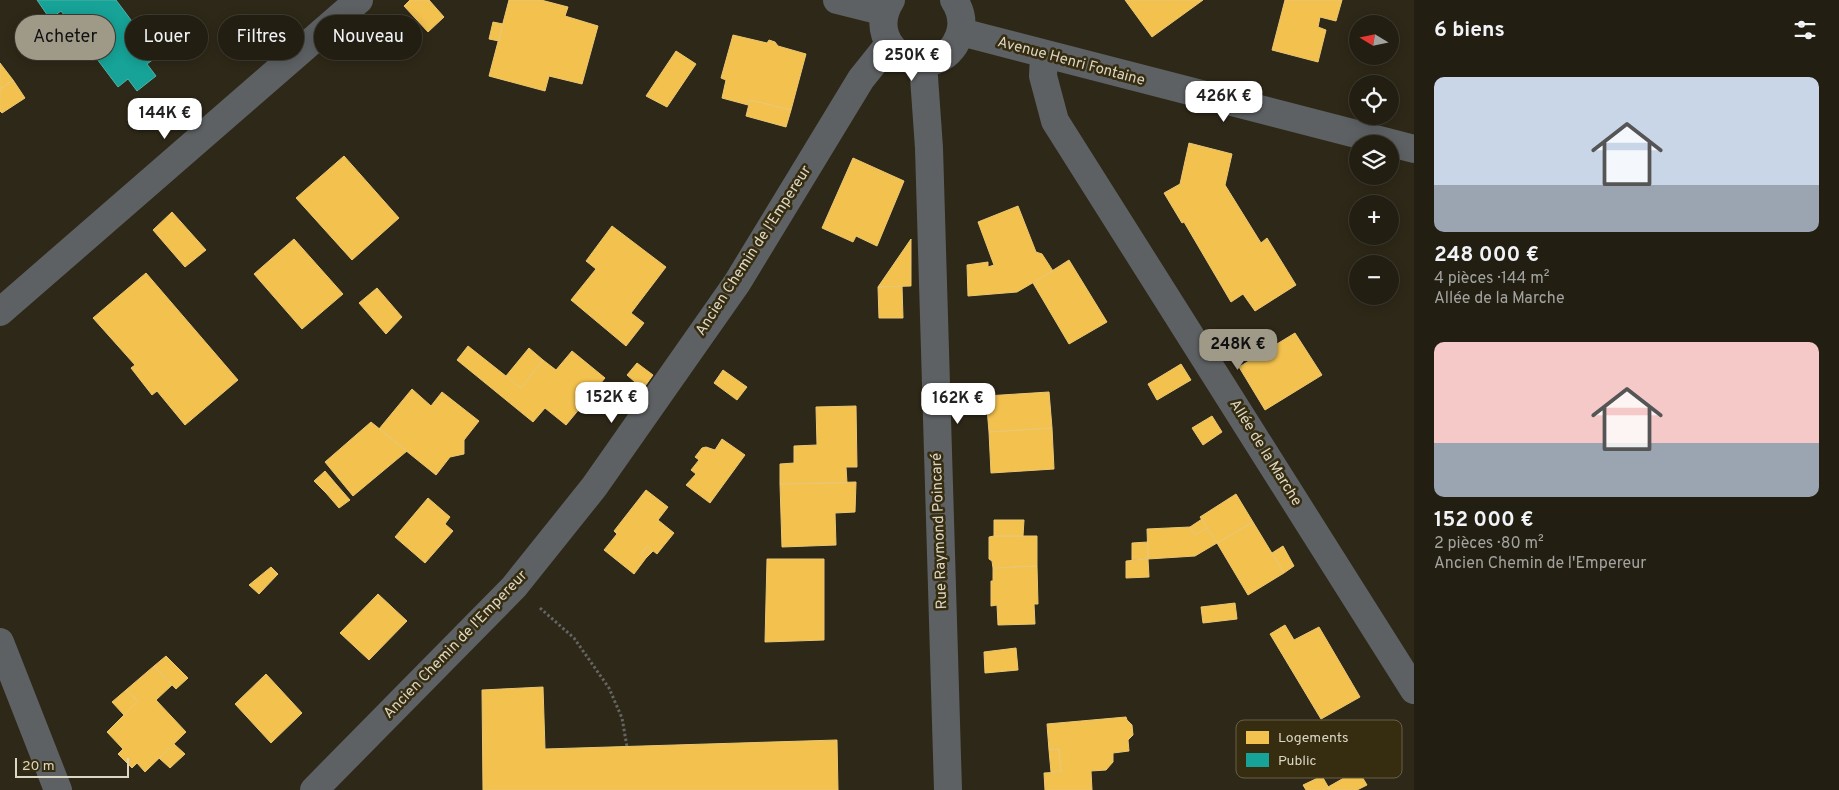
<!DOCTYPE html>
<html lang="fr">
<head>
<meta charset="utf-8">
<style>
  body { margin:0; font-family:Overpass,sans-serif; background:#2e2b20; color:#f1f3f6; height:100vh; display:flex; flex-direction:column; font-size:19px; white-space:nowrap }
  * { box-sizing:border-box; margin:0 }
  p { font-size:16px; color:#a2a29f }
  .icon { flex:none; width:28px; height:28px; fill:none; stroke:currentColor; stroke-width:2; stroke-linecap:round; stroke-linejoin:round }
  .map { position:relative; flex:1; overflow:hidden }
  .drawer { display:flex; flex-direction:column; background:#221e12; width:425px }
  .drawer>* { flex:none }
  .banner { position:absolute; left:15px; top:15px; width:475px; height:45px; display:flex; gap:10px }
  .needle { width:32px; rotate:280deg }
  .controls { position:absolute; left:1349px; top:15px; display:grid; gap:10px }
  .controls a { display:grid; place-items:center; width:50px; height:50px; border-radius:50%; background:#221e12; box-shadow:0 2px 12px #0003,0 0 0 1px #3f3c32; font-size:25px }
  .scale { position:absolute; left:15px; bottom:12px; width:114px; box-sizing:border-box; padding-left:5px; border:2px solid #dcd6c5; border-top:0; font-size:14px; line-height:18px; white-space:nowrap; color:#dcd6c5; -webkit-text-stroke:4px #362c10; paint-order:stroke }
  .price { position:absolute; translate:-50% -42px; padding:0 11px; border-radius:10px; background:#fff; color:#222; font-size:16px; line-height:32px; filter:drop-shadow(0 1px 2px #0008) }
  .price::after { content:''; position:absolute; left:50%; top:30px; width:15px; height:11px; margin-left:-8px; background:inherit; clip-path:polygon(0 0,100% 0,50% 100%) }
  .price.on { background:#9f9988; color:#111 }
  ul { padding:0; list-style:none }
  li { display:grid; align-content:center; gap:10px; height:265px; padding:0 20px }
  li span { display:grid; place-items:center; height:155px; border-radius:10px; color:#555 }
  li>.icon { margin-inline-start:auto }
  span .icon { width:90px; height:90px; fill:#fffc; stroke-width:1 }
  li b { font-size:21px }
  h2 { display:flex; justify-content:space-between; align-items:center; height:60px; padding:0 20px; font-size:21px }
  .chip { padding:0 18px; border-radius:22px; background:#221e12; box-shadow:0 2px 12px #0003,0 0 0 1px #3f3c32; font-size:18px; line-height:45px }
  .chip.on { background:#9f9988; color:#111 }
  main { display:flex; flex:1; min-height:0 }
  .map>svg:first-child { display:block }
  .homes { fill:#f2c14e; stroke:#ebc772 }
  .public { fill:#17a398; stroke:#52b2a6 }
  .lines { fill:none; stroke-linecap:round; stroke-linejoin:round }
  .path { stroke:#646564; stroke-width:3; stroke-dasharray:2.5 2.5; stroke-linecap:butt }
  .minor { stroke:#5e6163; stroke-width:28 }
  .tertiary { stroke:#5e6163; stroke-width:28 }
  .labels { text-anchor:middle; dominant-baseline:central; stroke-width:5; stroke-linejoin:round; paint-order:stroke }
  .street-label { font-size:15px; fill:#dcd6c5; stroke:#362c10 }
  .key { fill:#362c10; stroke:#685f46; stroke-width:1 }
  .key-label { font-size:14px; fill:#dcd6c5 }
</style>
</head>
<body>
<main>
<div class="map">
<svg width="1414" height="790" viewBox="0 0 1414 790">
  <rect width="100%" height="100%" fill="#2e2818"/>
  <path class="homes" d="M 410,0 L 429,0 L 444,17 L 428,32 L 404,6 Z
    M 509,0 L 541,0 L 568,7 L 565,16 L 598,26 L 582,84 L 549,76 L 545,91 L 489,76 Z
    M 1125,0 L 1203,0 L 1152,37 Z
    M 1285,0 L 1342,0 L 1336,21 L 1320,17 L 1318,27 L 1326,30 L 1318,62 L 1272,50 Z
    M 493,22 L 503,24 L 499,41 L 489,39 Z
    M 733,35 L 767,43 L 769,40 L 775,42 L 778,46 L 806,54 L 791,110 L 750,100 L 748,105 L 722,98 L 726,80 L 721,78 Z
    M 676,51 L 696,64 L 667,107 L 646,96 Z
    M 0,63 L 13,80 L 0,89 Z
    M 13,80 L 25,98 L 2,113 L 0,111 L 0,89 Z
    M 750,100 L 791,110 L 786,127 L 746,116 Z
    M 1189,143 L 1232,154 L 1225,185 L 1261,243 L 1267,238 L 1296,285 L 1255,311 L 1243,294 L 1231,302 L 1184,222 L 1182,223 L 1164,193 L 1180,184 Z
    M 344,156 L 399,218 L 352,260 L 296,198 Z
    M 853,158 L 904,181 L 877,246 L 856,236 L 853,242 L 822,228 Z
    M 1018,206 L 1036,252 L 1042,254 L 1053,271 L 1017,292 L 968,296 L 967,265 L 988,262 L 988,267 L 994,265 L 978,222 Z
    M 172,212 L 206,250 L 185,267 L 153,230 Z
    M 612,226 L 666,267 L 631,313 L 644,323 L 626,346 L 571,300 L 596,269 L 586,261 Z
    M 294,239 L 343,294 L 302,329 L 254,274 Z
    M 911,239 L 911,286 L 878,287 Z
    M 1069,260 L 1107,322 L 1069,344 L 1033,283 Z
    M 146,273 L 238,380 L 185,425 L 157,391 L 152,395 L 131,368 L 135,365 L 93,318 Z
    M 902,286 L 903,318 L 879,318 L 878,287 Z
    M 377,288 L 402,317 L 386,334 L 359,303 Z
    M 1295,333 L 1322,375 L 1265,410 L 1239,367 Z
    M 468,346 L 521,388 L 543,360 L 556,370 L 572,351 L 605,378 L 566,425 L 545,408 L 533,422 L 457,360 Z
    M 529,348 L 543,360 L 521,388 L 506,376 Z
    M 637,363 L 653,375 L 643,389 L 627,375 Z
    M 1181,364 L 1191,380 L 1157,400 L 1148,384 Z
    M 723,370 L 747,387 L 737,400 L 714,383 Z
    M 412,389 L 431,406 L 442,392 L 479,421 L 464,440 L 464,454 L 450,457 L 436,475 L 379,429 Z
    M 1049,392 L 1052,428 L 989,432 L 986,396 Z
    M 856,406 L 857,467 L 846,467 L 847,483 L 780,484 L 780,464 L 794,463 L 794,446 L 817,445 L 816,407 Z
    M 1212,416 L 1222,432 L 1203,445 L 1192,428 Z
    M 371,422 L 407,451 L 353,496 L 325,462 Z
    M 1052,428 L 1054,469 L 991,473 L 989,432 Z
    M 722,439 L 745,455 L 710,503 L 686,485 L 696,474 L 691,470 L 699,460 L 695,457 L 702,448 L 706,447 L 715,450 Z
    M 325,471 L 336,484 L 326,493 L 314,481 Z
    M 856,482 L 855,512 L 835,513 L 836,545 L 782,547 L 780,484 Z
    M 336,484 L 350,500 L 339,508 L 326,493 Z
    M 646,490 L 668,507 L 658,520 L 674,533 L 657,554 L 647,546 L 641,554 L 646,558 L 634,574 L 604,550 L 617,534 L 614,531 Z
    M 1236,494 L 1253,522 L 1217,543 L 1200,517 Z
    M 428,498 L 450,517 L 445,524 L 453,531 L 425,563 L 395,537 Z
    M 1202,519 L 1207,528 L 1195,535 L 1190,527 Z
    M 994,520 L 1024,520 L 1023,536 L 994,536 Z
    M 1253,522 L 1284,573 L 1248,595 L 1217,543 Z
    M 1190,527 L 1195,535 L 1207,528 L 1217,543 L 1195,556 L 1148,559 L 1147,529 Z
    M 994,536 L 1037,536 L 1037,566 L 993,568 L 992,561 L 989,559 L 989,537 Z
    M 1148,542 L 1148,559 L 1132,560 L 1132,543 Z
    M 647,546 L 653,551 L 646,558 L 641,554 Z
    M 1283,546 L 1294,566 L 1284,573 L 1272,553 Z
    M 767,559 L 824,559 L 824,640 L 765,642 Z
    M 1148,559 L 1149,577 L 1126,578 L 1126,561 Z
    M 1037,566 L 1038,604 L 1034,604 L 1035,624 L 998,625 L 997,605 L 991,606 L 991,581 L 993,581 L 993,568 Z
    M 271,567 L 278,574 L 259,594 L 249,585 Z
    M 378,594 L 407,621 L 369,660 L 340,633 Z
    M 1235,603 L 1237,619 L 1203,623 L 1201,607 Z
    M 1285,625 L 1294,640 L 1319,627 L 1360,697 L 1321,719 L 1270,634 Z
    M 1016,648 L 1018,670 L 985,673 L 984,652 Z
    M 166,656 L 188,678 L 176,689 L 154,666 Z
    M 154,666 L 172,685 L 156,700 L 186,732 L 145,772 L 137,763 L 132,768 L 118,754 L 123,749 L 107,732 L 138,701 L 126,690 Z
    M 266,674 L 302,713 L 271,743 L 235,704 Z
    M 543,687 L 545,749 L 837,740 L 838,790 L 483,790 L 482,690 Z
    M 126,690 L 138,701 L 124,715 L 112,702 Z
    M 1126,717 L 1127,720 L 1132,725 L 1133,735 L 1128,740 L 1129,751 L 1113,753 L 1113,762 L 1106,770 L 1091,771 L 1092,790 L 1045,790 L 1044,773 L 1061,772 L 1059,749 L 1049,750 L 1047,724 Z
    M 174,744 L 185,754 L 170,768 L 159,758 Z
    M 1059,749 L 1061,772 L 1051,772 L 1049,750 Z
    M 1358,770 L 1367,785 L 1357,790 L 1330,790 L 1328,787 Z
    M 1322,776 L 1330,790 L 1306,790 L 1303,785 Z"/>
  <path class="public" d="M 37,0 L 116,0 L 158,56 L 147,64 L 156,76 L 137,91 L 128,79 L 118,87 L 61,11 L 50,19 Z"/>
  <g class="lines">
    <path class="path" d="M 540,608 L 574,638 L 609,688 L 622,718 L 627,747"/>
    <path class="minor" d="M 837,0 L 885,12
      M 891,0 C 859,51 938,90 959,36 C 964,23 961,11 954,0
      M 961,32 L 1414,149
      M 1044,55 L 1043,76 L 1055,121 L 1414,690
      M 923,63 L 929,148 L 948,790
      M 0,642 L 58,790
      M 314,790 L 514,587 L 594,487 L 737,283 L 861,79 L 889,44"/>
    <path class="tertiary" d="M 0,312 L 359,0"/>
  </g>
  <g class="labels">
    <g class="street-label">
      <text transform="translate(1071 62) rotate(15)">Avenue Henri Fontaine</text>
      <text transform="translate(754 251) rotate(-57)">Ancien Chemin de l'Empereur</text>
      <text transform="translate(1265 453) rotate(58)">Allée de la Marche</text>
      <text transform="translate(940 531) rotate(-92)">Rue Raymond Poincaré</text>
      <text transform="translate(456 645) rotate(-46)">Ancien Chemin de l'Empereur</text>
    </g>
  </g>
  <rect x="1236" y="720" width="166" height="58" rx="8" class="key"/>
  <rect x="1246" y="731" width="23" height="13" fill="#f2c14e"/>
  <rect x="1246" y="753" width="23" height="14" fill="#17a398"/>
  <g class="key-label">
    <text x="1278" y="742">Logements</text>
    <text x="1278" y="765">Public</text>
  </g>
</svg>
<div class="controls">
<a><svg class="needle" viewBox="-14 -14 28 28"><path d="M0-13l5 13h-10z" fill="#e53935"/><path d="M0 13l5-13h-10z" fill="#a2a29f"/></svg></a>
<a><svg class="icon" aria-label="locate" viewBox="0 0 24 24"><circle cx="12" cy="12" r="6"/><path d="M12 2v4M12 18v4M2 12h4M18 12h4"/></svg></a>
<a><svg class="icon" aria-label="layers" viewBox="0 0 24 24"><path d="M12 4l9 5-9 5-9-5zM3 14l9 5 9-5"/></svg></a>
<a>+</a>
<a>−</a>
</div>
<div class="scale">20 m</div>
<b class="price" style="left:912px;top:82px">250K €</b>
<b class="price" style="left:1224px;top:123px">426K €</b>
<b class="price" style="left:165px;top:140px">144K €</b>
<b class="price on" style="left:1238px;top:371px">248K €</b>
<b class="price" style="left:612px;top:424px">152K €</b>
<b class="price" style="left:958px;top:425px">162K €</b>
<div class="banner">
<a class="chip on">Acheter</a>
<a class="chip">Louer</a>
<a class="chip">Filtres</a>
<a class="chip">Nouveau</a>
</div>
</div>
<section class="drawer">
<h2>6 biens<svg class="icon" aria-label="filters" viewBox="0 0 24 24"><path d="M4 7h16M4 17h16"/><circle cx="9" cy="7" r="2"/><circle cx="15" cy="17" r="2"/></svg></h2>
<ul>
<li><span style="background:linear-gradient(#c9d6e8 70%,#9aa5b1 0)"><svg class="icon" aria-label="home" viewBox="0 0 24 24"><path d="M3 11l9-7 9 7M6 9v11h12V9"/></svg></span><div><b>248 000 €</b><p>4 pièces · 144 m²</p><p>Allée de la Marche</p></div></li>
<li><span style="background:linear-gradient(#f6c9c9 65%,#9aa5b1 0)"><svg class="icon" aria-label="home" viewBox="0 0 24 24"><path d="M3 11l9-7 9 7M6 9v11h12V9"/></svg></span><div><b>152 000 €</b><p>2 pièces · 80 m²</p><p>Ancien Chemin de l'Empereur</p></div></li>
</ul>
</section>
</main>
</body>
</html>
